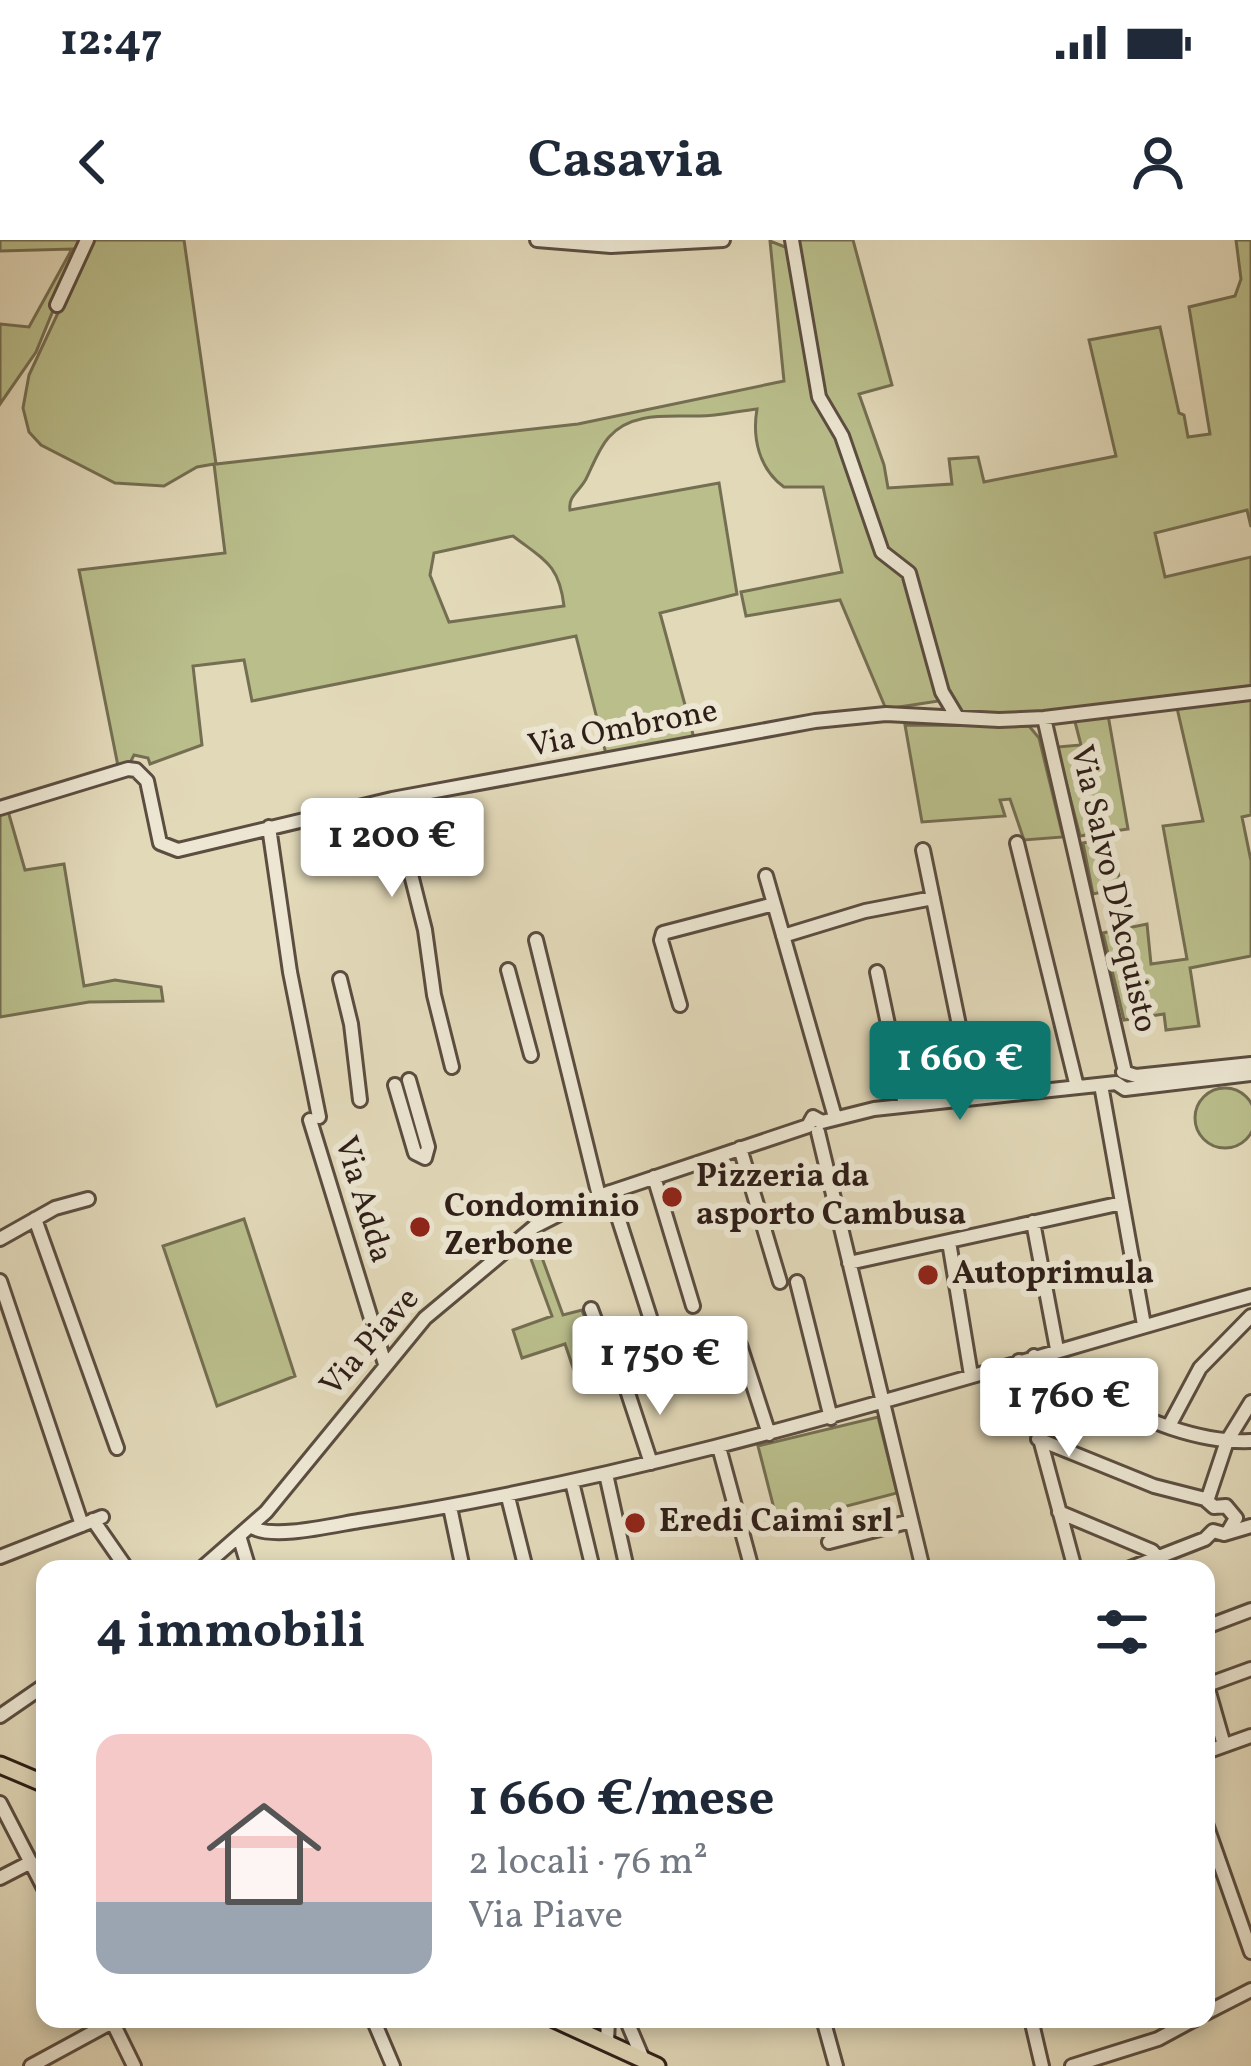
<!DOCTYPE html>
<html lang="it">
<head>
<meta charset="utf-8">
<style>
  body { margin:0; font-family:Vollkorn,serif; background:#f2f2f3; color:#1f2937; height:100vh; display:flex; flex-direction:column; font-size:45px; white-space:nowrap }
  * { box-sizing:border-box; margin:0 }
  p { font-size:39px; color:#747a83 }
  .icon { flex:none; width:66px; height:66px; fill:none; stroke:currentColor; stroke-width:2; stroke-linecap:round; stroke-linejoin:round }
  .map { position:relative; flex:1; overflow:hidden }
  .drawer { position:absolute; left:36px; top:1320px; width:1179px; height:468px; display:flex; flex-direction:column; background:#fff; border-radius:24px; box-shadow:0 6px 18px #0003 }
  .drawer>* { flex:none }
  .price { position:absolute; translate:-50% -102px; padding:0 27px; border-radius:12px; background:#fff; color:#222; font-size:39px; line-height:78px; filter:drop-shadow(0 3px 6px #0008) }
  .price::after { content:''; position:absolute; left:50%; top:72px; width:36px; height:27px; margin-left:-18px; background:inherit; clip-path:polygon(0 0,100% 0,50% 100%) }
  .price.current { background:#0f766e; color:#fff }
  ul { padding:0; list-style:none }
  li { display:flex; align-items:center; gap:36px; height:300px; padding:0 60px }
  li span { display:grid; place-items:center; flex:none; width:336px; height:240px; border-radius:24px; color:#555 }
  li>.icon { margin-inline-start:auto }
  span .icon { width:144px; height:144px; fill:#fffc; stroke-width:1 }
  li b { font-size:51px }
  h2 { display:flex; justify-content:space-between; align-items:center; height:144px; padding:0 60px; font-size:51px }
  .status { display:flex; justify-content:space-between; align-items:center; height:84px; padding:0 60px; background:#fff; direction:ltr }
  .status svg { height:33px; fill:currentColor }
  header { display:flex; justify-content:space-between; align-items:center; height:156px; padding:0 60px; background:#fff; font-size:54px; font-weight:700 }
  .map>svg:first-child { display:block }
  .green { fill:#b9be8b; stroke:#746e52; stroke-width:3; fill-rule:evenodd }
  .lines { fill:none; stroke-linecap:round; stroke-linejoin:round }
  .minor-casing { stroke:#5b4d40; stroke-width:18 }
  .major-casing { stroke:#2e1e18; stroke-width:21 }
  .minor { stroke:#ece6d2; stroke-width:12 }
  .major { stroke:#e2d9b9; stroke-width:15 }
  .poi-dot { fill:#8f2418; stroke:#ece6d2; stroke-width:4.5 }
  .labels { text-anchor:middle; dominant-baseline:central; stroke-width:12; stroke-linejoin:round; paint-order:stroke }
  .street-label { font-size:33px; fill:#2e1e18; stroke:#ece6d2 }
  .poi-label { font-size:33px; font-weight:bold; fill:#2e1e18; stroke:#ece6d2; text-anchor:start }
</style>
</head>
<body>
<div class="status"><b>12:47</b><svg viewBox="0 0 49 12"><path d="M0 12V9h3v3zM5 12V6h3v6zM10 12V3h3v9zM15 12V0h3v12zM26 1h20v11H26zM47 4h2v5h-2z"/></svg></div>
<header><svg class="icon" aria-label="back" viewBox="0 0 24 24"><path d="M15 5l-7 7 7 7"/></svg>Casavia<svg class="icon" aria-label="person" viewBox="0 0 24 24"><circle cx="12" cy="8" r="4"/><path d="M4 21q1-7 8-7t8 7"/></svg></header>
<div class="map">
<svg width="1251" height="1826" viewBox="0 0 1251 1826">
  <rect width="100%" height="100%" fill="#e2d9b9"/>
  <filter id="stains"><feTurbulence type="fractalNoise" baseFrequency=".00167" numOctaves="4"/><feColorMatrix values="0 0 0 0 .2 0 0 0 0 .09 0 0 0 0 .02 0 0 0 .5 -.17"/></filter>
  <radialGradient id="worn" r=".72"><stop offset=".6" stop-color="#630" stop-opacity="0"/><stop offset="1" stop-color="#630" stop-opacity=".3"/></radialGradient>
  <path class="green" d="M 0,0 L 82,0 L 36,112 L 0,164 L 0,84 L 29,87 L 72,9 L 0,11 Z
    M 92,0 L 184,0 L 216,224 L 578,184 L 784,141 L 770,1 L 785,7 L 794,0 L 853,0 L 892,145 L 859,154 L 884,225 L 888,248 L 952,244 L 949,219 L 978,217 L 984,242 L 1116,216 L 1089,100 L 1160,87 L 1179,173 L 1184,175 L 1188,197 L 1210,194 L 1189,67 L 1235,56 L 1241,39 L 1236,0 L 1251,0 L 1251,287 L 1247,270 L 1155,293 L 1165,337 L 1251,317 L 1251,448 L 1042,474 L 961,472 L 951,459 L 886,469 L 840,360 L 746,376 L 741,352 L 842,332 L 823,247 L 784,247 C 759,229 752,198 757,169 C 738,171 719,176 700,176 C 669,177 632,171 609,197 C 599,208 593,225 586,239 C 579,252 568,256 570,270 L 719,243 L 737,354 L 660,373 L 694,498 L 606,514 L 576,396 L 252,461 L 244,420 L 193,426 L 202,505 L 150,524 L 148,518 L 134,515 L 130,523 L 118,526 L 79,330 L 225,313 L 214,224 L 197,227 L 164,246 L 115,243 L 41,205 L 29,192 L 23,168 L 29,135 ZM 513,296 C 544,320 559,324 564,366 L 449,382 L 430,335 L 434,313 Z
    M 1251,457 L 1251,575 L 1242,577 L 1251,621 L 1251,716 L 1190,728 L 1199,786 L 1166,790 L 1164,774 L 1124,780 L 1103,693 L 1147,684 L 1151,724 L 1187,719 L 1163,586 L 1203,581 L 1177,468 Z
    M 1108,475 L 1128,589 L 1080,596 L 1057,507 L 1081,505 L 1074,478 Z
    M 905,485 L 1029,486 L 1039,498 L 1063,597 L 1024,600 L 1010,559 L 1000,560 L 1005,576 L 922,582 Z
    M 8,571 L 25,630 L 64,624 L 84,746 L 115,740 L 161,747 L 163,761 L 89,762 L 0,777 L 0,573 Z
    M 1112,598 L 1121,648 L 1093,654 L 1083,603 Z
    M1195 878a30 30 0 1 1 60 0a30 30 0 1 1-60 0Z
    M 244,979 L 295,1136 L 217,1166 L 163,1006 Z
    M 537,1004 L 563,1075 L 582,1070 L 608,1142 L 581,1151 L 565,1104 L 522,1118 L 513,1090 L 552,1076 L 528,1011 Z
    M 878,1177 L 897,1253 L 778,1284 L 758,1206 Z"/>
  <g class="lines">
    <g class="minor-casing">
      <path id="minor" d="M 537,0 L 611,6 L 723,0
        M 792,0 L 819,157 L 842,196 L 882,312 L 909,333 L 942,452 L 957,477
        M 57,65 L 87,0
        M 1044,478 L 1125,832
        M 392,559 L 425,690 L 434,755 L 452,827
        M 0,568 L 128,529 L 136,530 L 147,541 L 160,603 L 178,610 L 392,559 L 815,481 L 886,474 L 999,480 L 1044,478 L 1251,453
        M 269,587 L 290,732 L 319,877
        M 1017,603 L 1077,847
        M 923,610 L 974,858
        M 766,636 L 835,877
        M 783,696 L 865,671 L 933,658
        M 536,700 L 599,956
        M 508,730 L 531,815
        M 877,732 L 905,865
        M 340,739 L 351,784 L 360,860
        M 680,765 L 661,700 L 663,693 L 774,664
        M 1123,832 L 1136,836 L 1251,824
        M 395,845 L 415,913 L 425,918 L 428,907 L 409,840
        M 1101,845 L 1144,1085
        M 310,880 L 385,1124
        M 818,892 L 923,1329
        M 740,908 L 780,1042
        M 654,937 L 693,1066
        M 610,952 L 650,1077
        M 35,979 L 117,1208
        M 1033,982 L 1057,1109
        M 0,999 L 55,968 L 88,959
        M 949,1002 L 971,1135
        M 849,1023 L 1122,963
        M 0,1041 L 82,1285
        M 797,1042 L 831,1178
        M 591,1069 L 613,1128 L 623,1138 L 651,1223
        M 1034,1116 L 1045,1134 C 1110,1160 1179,1204 1251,1201
        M 1019,1121 L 1075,1329
        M 623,1138 L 627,1133 L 733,1099 L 740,1105 L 769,1194
        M 1169,1186 L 1200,1128 L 1251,1076
        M 1038,1199 L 1154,1246 L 1205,1259 L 1214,1267 L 1226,1266 L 1236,1278 L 1228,1292
        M 719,1207 L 752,1329
        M 606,1234 L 627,1329
        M 572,1242 L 593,1329
        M 508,1257 L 526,1329
        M 1207,1261 L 1227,1201 L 1251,1162
        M 450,1267 L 463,1329
        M 1059,1272 L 1152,1311 L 1158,1318
        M 93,1280 L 127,1329
        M 252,1287 C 272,1300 334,1285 359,1281 C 663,1235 955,1139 1251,1056
        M 240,1299 L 249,1329
        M 829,1302 L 911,1281
        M 0,1317 L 102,1277
        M 201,1329 L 266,1272 L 425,1078 L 534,987 L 587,960 L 808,886 L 813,877 L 822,882 L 874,869 L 1116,843 L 1125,849 L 1251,834
        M 1128,1329 L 1205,1299 L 1213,1291 L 1224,1294 L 1251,1286
        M 1206,1387 L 1251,1370
        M 1206,1442 L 1224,1505
        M 1207,1445 L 1251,1429
        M 0,1476 L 45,1445
        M 1206,1512 L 1251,1496
        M 0,1563 L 45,1650
        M 1206,1584 L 1251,1712
        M 0,1638 L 31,1622
        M 1206,1773 L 1251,1750
        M 111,1779 L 134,1826
        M 373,1779 L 393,1826
        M 626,1779 L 643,1819
        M 823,1779 L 836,1826
        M 1031,1779 L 1042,1826
        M 572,1787 L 596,1779
        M 607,1803 L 608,1779
        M 31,1826 L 112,1782
        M 1072,1826 L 1158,1799 L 1195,1779"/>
    </g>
    <g class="major-casing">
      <path id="major" d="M 0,1525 L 45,1544
        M 554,1779 L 657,1826"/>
    </g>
    <use href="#minor" class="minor"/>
    <use href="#major" class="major"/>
  </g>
  <g class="poi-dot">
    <circle cx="672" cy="957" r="12"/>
    <circle cx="420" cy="987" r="12"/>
    <circle cx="928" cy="1035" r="12"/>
    <circle cx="635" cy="1283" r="12"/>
  </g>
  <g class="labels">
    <g class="street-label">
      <text transform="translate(623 490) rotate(-11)">Via Ombrone</text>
      <text transform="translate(1112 649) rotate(77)">Via Salvo D'Acquisto</text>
      <text transform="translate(362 960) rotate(73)">Via Adda</text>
      <text transform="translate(371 1103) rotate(-49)">Via Piave</text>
    </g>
    <g class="poi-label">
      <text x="696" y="938">Pizzeria da<tspan x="696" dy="38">asporto Cambusa</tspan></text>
      <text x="444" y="968">Condominio<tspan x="444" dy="38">Zerbone</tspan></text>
      <text x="952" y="1035">Autoprimula</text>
      <text x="659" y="1283">Eredi Caimi srl</text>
    </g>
  </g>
  <rect width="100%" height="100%" filter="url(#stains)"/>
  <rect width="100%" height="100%" fill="url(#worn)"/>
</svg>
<b class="price" style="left:392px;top:660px">1 200 €</b>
<b class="price current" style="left:960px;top:883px">1 660 €</b>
<b class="price" style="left:660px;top:1178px">1 750 €</b>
<b class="price" style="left:1069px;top:1220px">1 760 €</b>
<section class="drawer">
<h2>4 immobili<svg class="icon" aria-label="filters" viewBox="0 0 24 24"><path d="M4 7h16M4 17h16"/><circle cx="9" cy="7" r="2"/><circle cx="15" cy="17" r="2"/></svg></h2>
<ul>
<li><span style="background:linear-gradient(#f6c9c9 70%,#9aa5b1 0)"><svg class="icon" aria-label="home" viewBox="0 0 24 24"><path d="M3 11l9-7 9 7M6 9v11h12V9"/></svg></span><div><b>1 660 €/mese</b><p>2 locali · 76 m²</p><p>Via Piave</p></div></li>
</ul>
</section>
</div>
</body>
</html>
